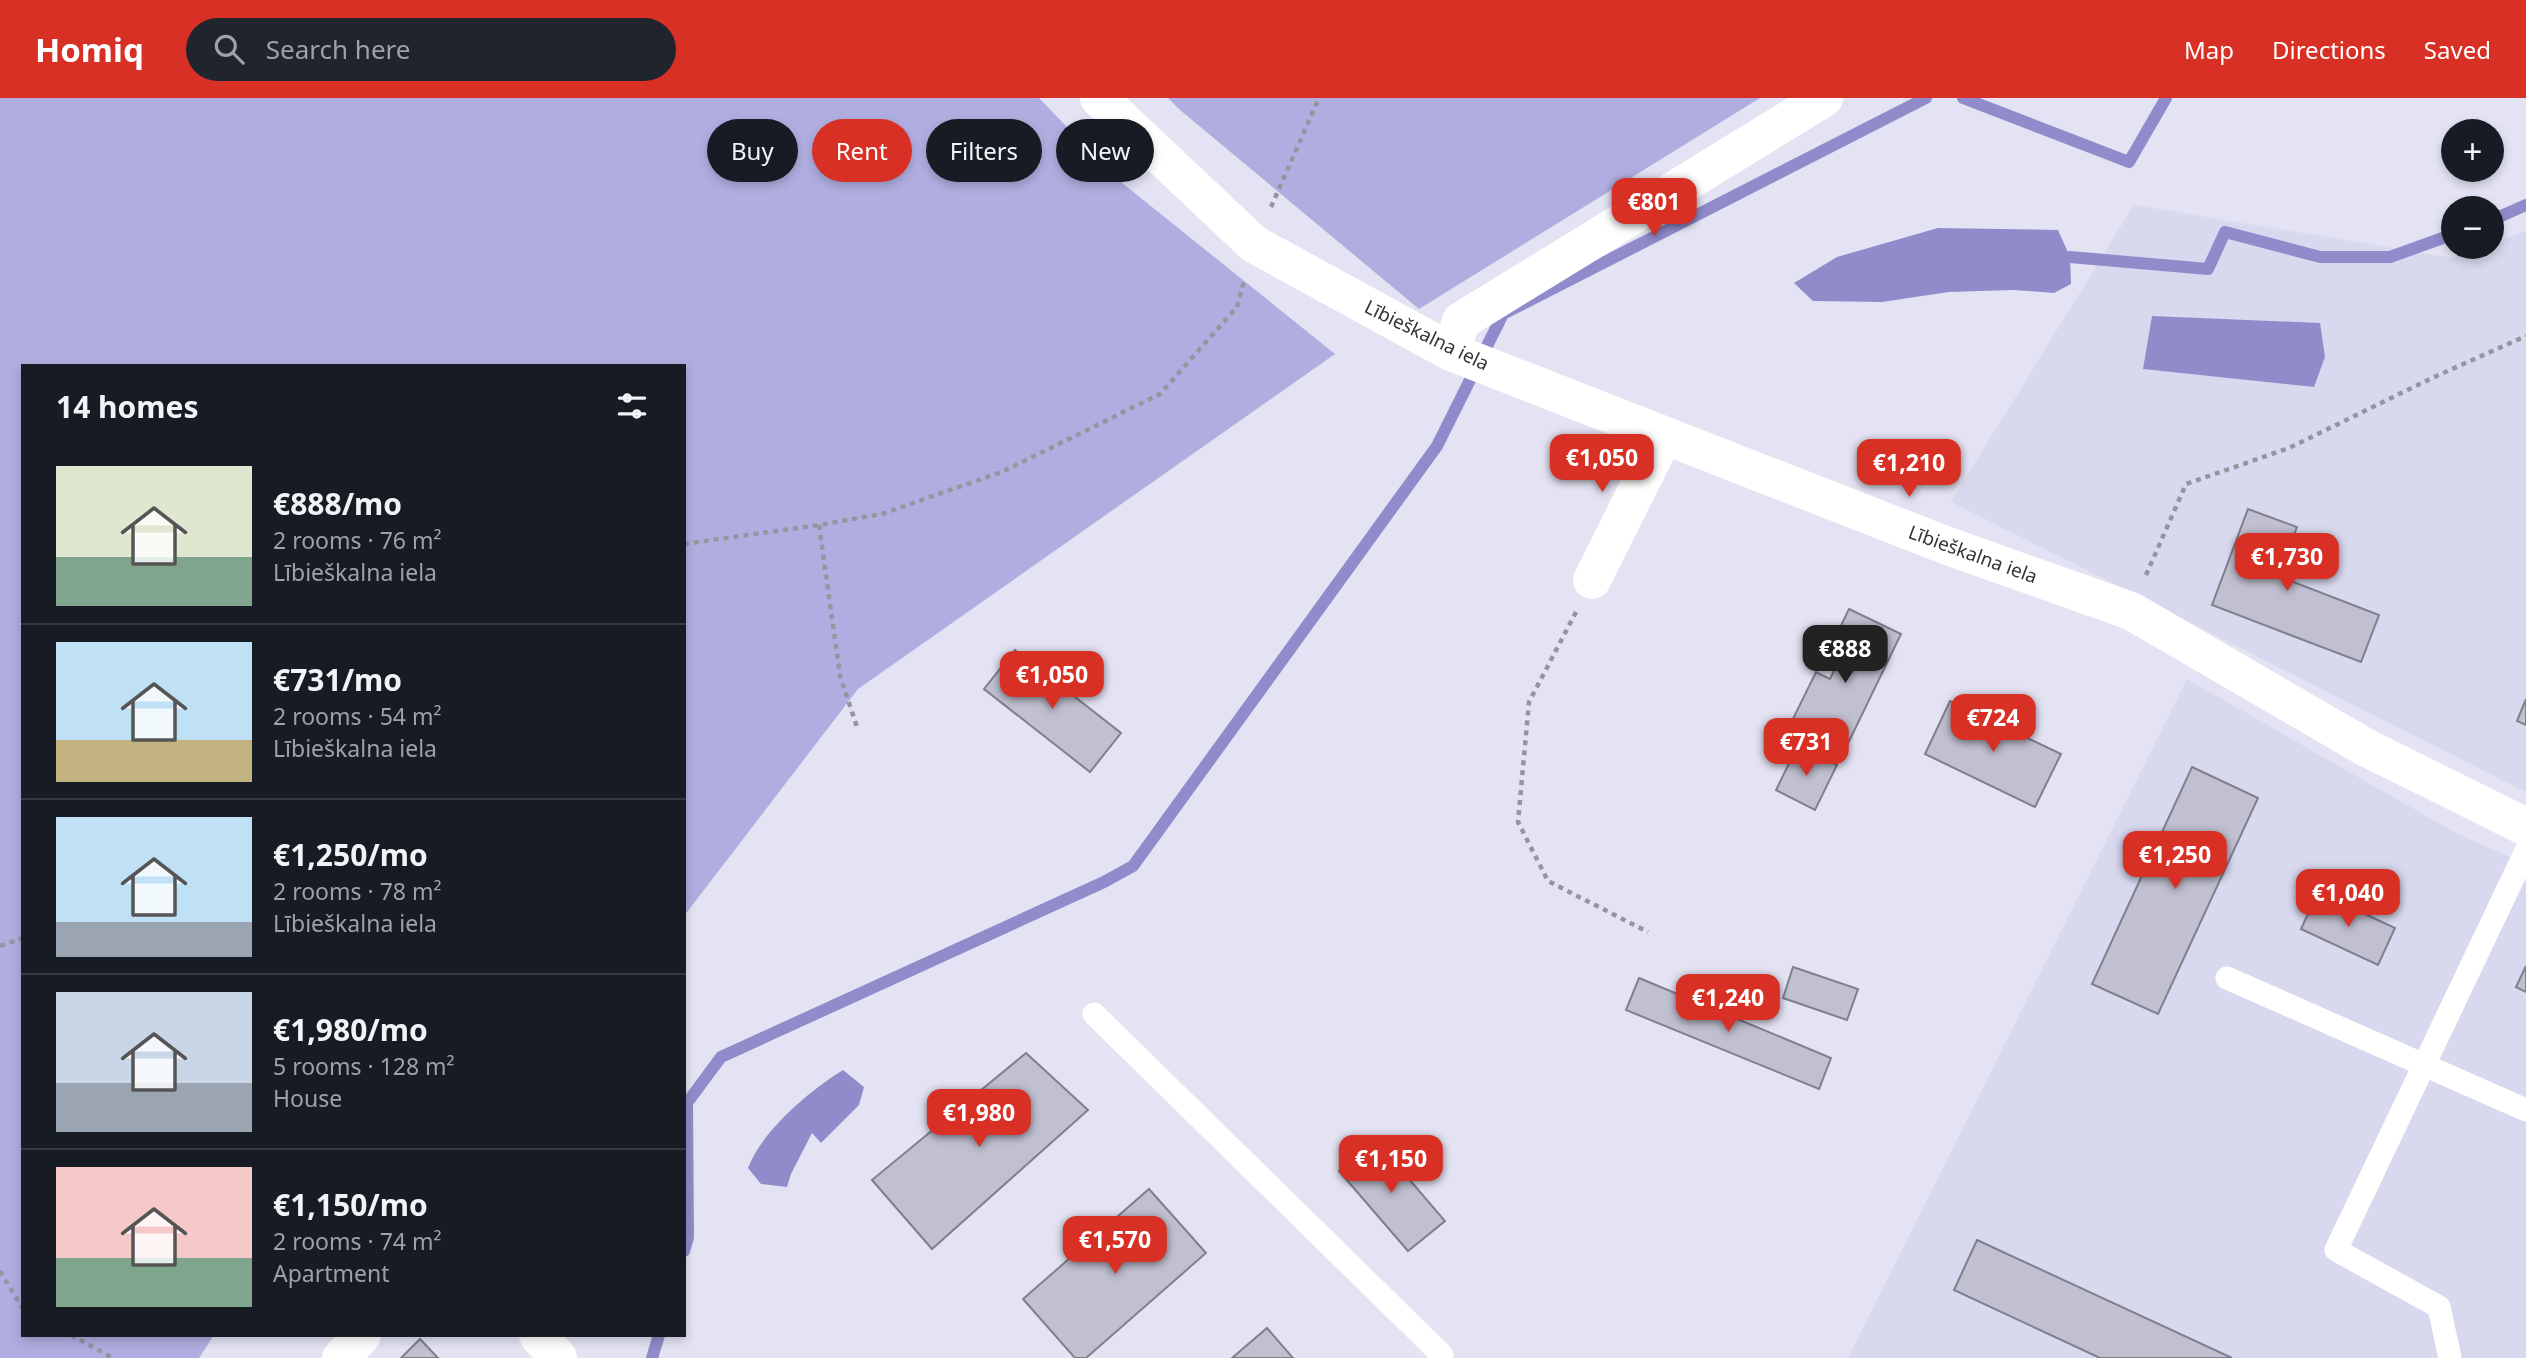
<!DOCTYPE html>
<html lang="en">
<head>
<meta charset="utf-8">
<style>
  body { margin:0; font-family:"Noto Sans",sans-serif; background:#20242c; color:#f1f3f6; height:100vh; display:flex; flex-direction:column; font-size:26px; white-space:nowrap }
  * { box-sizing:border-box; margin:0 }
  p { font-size:23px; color:#9ea1a6 }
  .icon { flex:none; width:38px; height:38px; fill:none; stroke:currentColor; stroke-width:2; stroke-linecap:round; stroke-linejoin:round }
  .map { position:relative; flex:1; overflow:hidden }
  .side { position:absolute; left:21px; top:266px; width:665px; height:973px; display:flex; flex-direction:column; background:#171b24; border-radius:0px; box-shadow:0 4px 10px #0003 }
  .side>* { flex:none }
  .banner { position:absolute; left:707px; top:21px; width:665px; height:63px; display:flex; gap:14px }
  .buttons { position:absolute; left:2441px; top:21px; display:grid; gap:14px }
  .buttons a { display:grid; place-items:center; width:63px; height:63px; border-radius:50%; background:#171b24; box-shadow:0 4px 10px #0003; font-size:35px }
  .price { position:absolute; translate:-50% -60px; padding:0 16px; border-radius:14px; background:#d93025; color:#fff; font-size:23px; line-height:46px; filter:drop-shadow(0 2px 4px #0008) }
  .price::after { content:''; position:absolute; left:50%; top:42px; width:21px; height:16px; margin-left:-10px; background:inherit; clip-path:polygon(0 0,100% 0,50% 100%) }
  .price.active { background:#222; color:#fff }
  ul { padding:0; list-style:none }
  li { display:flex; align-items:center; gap:21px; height:175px; padding:0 35px }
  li+li { border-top:2px solid #363941 }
  li span { display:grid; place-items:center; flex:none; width:196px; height:140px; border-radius:0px; color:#555 }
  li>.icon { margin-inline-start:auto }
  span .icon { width:84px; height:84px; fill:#fffc; stroke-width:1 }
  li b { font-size:30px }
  h2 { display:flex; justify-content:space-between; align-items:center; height:84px; padding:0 35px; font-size:30px }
  .chip { padding:0 24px; border-radius:32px; background:#171b24; box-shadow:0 4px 10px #0003; font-size:24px; line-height:63px }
  .chip.active { background:#d93025; color:#fff }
  header { display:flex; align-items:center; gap:42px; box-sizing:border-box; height:98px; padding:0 35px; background:#d93025; color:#fff }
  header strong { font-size:33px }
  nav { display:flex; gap:38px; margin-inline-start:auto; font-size:24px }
  .search { width:490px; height:63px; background:#20242c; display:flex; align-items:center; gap:18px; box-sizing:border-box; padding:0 24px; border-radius:38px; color:#9ea1a6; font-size:26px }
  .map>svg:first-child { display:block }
  .built { fill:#d8d8ef }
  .green { fill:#b0aee0 }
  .water { fill:#908ccb }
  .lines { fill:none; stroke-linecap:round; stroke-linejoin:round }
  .stream { stroke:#908ccb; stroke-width:12 }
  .building { fill:#c0c0d0; stroke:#7f7f8e; stroke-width:2 }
  .path { stroke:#9595a0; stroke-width:4.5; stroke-dasharray:5 5; stroke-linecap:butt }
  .service { stroke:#fff; stroke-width:23 }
  .minor { stroke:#fff; stroke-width:38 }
  .labels { text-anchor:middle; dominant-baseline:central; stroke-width:5; stroke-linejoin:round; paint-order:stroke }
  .street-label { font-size:19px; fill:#34343a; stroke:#fff }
</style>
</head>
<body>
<header>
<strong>Homiq</strong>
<div class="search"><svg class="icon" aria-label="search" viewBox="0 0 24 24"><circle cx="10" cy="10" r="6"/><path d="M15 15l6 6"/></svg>Search here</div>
<nav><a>Map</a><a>Directions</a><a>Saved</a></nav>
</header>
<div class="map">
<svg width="2526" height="1260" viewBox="0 0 2526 1260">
  <rect width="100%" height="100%" fill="#e3e3f3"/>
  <path class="built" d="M 2134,107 L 2452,160 L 2483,149 L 2492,149 L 2492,145 L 2526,133 L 2526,694 L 1951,404 Z
    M 2187,581 L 2456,735 L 2526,766 L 2526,1260 L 1848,1260 Z"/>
  <path class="green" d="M 0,0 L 1039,0 L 1116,80 L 1335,256 L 858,591 L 684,818 L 684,268 L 23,268 L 23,1237 L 214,1237 L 199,1260 L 0,1260 Z
    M 1168,0 L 1760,0 L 1419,211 L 1180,12 Z"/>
  <path class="water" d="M 1938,130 L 2058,132 L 2070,159 L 2071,186 L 2054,195 L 2014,192 L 1949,194 L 1882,204 L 1813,203 L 1794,185 L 1837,159 Z
    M 2152,218 L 2320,225 L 2325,259 L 2314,289 L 2143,271 Z
    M 843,972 L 864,989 L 859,1007 L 821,1045 L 812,1035 L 791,1076 L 787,1089 L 761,1086 L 748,1070 C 762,1033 809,993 843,972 Z"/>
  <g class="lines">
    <path class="stream" d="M 1963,0 L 2129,64 L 2166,0
      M 2492,122 L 2526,107
      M 2070,159 L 2208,171 L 2225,134 L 2320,159 L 2390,159 L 2454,136
      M 684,1153 L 688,1139 L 687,1005 L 721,959 L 1104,784 L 1133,768 L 1437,348 L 1503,216 L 1926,0
      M 652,1260 L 659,1237"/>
  </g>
  <path class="building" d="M 2248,411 L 2297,429 L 2278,478 L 2379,517 L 2361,564 L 2212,507 Z
    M 1849,511 L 1901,536 L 1841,660 L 1787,633 L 1816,574 L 1830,581 L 1847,545 L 1835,540 Z
    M 1015,552 L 1121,635 L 1090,674 L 984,591 Z
    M 2526,601 L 2526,627 L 2517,623 Z
    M 1950,603 L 2061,656 L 2035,709 L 1925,656 Z
    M 1798,647 L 1837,667 L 1815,712 L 1776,692 Z
    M 2192,669 L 2258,700 L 2158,916 L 2092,886 Z
    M 2318,794 L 2395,830 L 2378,867 L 2301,831 Z
    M 2526,868 L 2526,894 L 2516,889 Z
    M 1793,869 L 1858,891 L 1847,922 L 1783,900 Z
    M 1639,880 L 1831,960 L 1819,991 L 1626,912 Z
    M 1026,955 L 1088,1012 L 932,1151 L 872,1082 Z
    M 1373,1039 L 1445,1123 L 1408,1153 L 1339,1073 Z
    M 1149,1091 L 1206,1155 L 1086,1260 L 1075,1260 L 1023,1201 Z
    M 1977,1142 L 2232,1260 L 2100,1260 L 1954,1192 Z
    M 1267,1230 L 1293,1260 L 1232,1260 Z
    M 420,1241 L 438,1260 L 401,1260 Z"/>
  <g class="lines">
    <path class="path" d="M 1271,109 L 1319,0
      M 819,427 L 840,578 L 857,629
      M 684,446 L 819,427 L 882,416 L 1004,373 L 1160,296 L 1237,209 L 1244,183
      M 2146,477 L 2186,386 L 2289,350 L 2432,280 L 2526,238
      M 1576,514 L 1529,604 L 1518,724 L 1548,783 L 1648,834
      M 0,848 L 23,840
      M 0,1173 L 23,1211
      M 71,1237 L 113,1260"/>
    <path class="service" d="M 2227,880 L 2526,1012
      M 1094,916 L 1442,1257 L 1439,1260
      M 2450,1260 L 2439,1209 L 2336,1152 L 2526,753"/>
    <path class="minor" d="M 1099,0 L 1254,146 L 1451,254 L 1945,447 L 2131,513 L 2365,649 L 2526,729
      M 1451,254 L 1461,223 L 1824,0
      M 1592,482 L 1664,338
      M 538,1237 L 558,1260
      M 341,1260 L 362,1237"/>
  </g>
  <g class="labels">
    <g class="street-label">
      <text transform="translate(1427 237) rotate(26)">Lībieškalna iela</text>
      <text transform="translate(1973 456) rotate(20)">Lībieškalna iela</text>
    </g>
  </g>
</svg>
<div class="buttons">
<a>+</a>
<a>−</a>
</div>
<b class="price" style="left:1654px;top:140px">€801</b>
<b class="price" style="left:1602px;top:396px">€1,050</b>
<b class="price" style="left:1909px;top:401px">€1,210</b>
<b class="price" style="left:2287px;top:495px">€1,730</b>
<b class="price active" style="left:1845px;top:587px">€888</b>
<b class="price" style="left:1052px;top:613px">€1,050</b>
<b class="price" style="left:1993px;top:656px">€724</b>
<b class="price" style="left:1806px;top:680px">€731</b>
<b class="price" style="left:2175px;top:793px">€1,250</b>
<b class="price" style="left:2348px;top:831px">€1,040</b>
<b class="price" style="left:1728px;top:936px">€1,240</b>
<b class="price" style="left:979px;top:1051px">€1,980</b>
<b class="price" style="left:1391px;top:1097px">€1,150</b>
<b class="price" style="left:1115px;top:1178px">€1,570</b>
<div class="banner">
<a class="chip">Buy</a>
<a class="chip active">Rent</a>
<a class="chip">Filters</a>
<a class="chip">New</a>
</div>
<section class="side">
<h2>14 homes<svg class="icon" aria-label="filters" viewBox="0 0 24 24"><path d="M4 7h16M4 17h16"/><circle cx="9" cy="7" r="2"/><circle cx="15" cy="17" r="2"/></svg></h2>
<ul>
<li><span style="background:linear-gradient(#dfe7d0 65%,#7fa58c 0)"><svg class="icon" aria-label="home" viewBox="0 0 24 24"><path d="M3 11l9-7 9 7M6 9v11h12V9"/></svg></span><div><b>€888/mo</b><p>2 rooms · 76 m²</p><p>Lībieškalna iela</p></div></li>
<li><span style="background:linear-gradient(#bfe0f5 70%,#c2b280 0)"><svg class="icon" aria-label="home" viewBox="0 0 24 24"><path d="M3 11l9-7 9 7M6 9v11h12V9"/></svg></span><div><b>€731/mo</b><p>2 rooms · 54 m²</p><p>Lībieškalna iela</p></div></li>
<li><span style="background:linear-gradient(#bfe0f5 75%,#9aa5b1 0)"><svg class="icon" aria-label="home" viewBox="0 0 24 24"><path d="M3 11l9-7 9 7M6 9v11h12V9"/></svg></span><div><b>€1,250/mo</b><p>2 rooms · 78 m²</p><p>Lībieškalna iela</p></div></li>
<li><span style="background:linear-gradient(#c9d6e8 65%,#9aa5b1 0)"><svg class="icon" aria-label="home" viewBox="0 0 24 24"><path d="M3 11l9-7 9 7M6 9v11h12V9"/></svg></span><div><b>€1,980/mo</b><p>5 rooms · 128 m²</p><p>House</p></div></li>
<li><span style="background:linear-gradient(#f6c9c9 65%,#7fa58c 0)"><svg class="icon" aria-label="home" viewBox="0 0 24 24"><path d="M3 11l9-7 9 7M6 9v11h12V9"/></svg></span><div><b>€1,150/mo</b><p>2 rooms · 74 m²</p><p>Apartment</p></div></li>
</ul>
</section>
</div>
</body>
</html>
